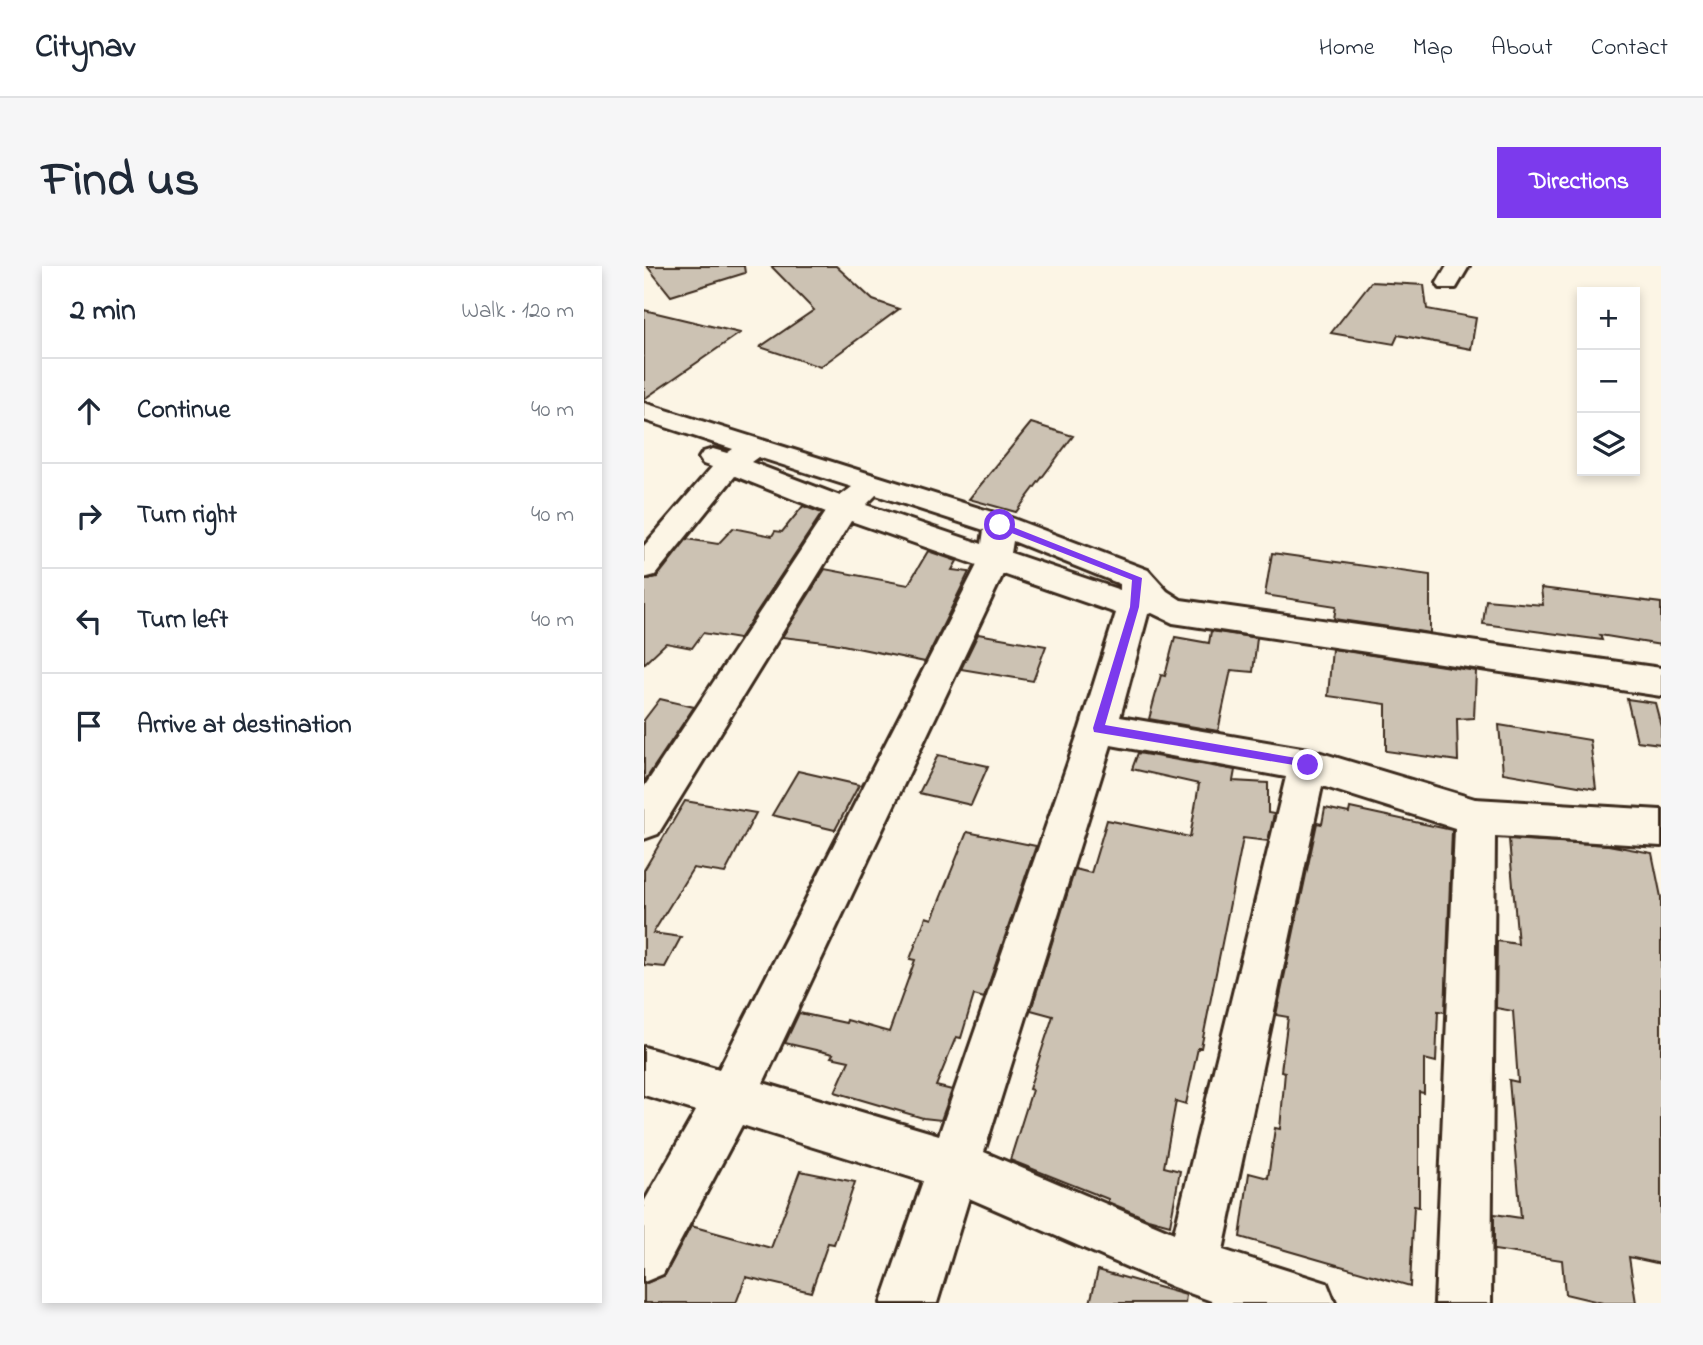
<!DOCTYPE html>
<meta charset="utf-8">
<style>
:root{--surface:#fff;--page:#f6f6f7;--text:#1f2937;--muted:#747a83;--line:#e0e1e3;--accent:#7c3aed}
body{margin:0;font-family:"Indie Flower",sans-serif;background:var(--page);color:var(--text)}
.controls{position:absolute;right:21px;top:21px;display:grid;overflow:hidden;border-radius:0px;box-shadow:0 4px 10px #0003}
.controls button{width:63px;height:63px;display:grid;place-items:center;padding:0;border:0;border-bottom:2px solid var(--line);background:var(--surface);color:var(--text);font:35px sans-serif}
.stop{position:absolute;width:21px;height:21px;margin:-16px;border:5px solid #7c3aed;border-radius:50%;background:#fff}
.stop.end{background:#7c3aed;border-color:#fff;box-shadow:0 2px 7px #0008}
.list{margin:0;padding:0;list-style:none}
h2{display:flex;justify-content:space-between;align-items:center;height:91px;margin:0;padding:0 28px;font-size:30px}
h2 small{font-size:23px;font-weight:400;color:var(--muted)}
.list li{display:grid;grid-template-columns:46px 1fr auto;gap:21px;align-items:center;box-sizing:border-box;height:105px;padding:0 28px;border-top:2px solid var(--line)}
.list b{display:block;font-size:26px;white-space:nowrap}
.list em{font-size:23px;font-style:normal;color:var(--muted)}
.icon{flex:none;width:38px;height:38px;fill:none;stroke:currentColor;stroke-width:2;stroke-linecap:round;stroke-linejoin:round}
.map{position:relative;flex:none;width:1017px;height:1037px;overflow:hidden;border-radius:0px}
header{display:flex;align-items:center;gap:42px;box-sizing:border-box;height:98px;padding:0 35px;background:var(--surface);border-bottom:2px solid var(--line)}
header strong{font-size:33px}
nav{display:flex;gap:38px;margin-inline-start:auto;font-size:24px}
.intro{display:flex;align-items:center;justify-content:space-between;box-sizing:border-box;height:168px;padding:0 42px}
h1{margin:0;font-size:49px}
.button{padding:18px 32px;border-radius:0px;background:var(--accent);color:#fff;font-size:24px;font-weight:700}
main{display:flex;gap:42px;padding:0 42px}
aside{flex:1;background:var(--surface);border-radius:0px;box-shadow:0 4px 10px #0003}
.map>svg:first-child{display:block}
.building{fill:#ccc2b3;stroke:#3b2a1e;stroke-width:2}
.lines{fill:none;stroke-linecap:round;stroke-linejoin:round}
.street-casing{stroke:#3b2a1e;stroke-width:6}
.street{fill:#fcf5e5;fill-rule:evenodd}
.route{fill:#7c3aed}
</style>
<header>
<strong>Citynav</strong>
<nav><a>Home</a><a>Map</a><a>About</a><a>Contact</a></nav>
</header>
<div class="intro"><h1>Find us</h1><a class="button">Directions</a></div>
<main>
<aside>
<h2>2 min<small>Walk · 120 m</small></h2>
<ul class="list">
<li><svg class="icon" aria-label="ahead" viewBox="0 0 24 24"><path d="M12 20V5M6 11l6-6 6 6"/></svg><div><b>Continue</b></div><em>40 m</em></li>
<li><svg class="icon" aria-label="right" viewBox="0 0 24 24"><path d="M7 20v-9h11M14 6l5 5-5 5"/></svg><div><b>Turn right</b></div><em>40 m</em></li>
<li><svg class="icon" aria-label="left" viewBox="0 0 24 24"><path d="M17 20v-9H6M10 6l-5 5 5 5"/></svg><div><b>Turn left</b></div><em>40 m</em></li>
<li><svg class="icon" aria-label="arrive" viewBox="0 0 24 24"><path d="M6 21V4h12l-3 4 3 4H6"/></svg><div><b>Arrive at destination</b></div></li>
</ul>
</aside>
<div class="map">
<svg width="1017" height="1037" viewBox="0 0 1017 1037">
<rect width="100%" height="100%" fill="#fcf5e5"/>
<filter id="ink" filterUnits="userSpaceOnUse"><feTurbulence type="fractalNoise" baseFrequency=".0143" numOctaves="2"/><feDisplacementMap in="SourceGraphic" scale="14" xChannelSelector="R" yChannelSelector="G"/><feConvolveMatrix kernelMatrix="1 2 1 2 8 2 1 2 1" color-interpolation-filters="sRGB"/></filter>
<g filter="url(#ink)">
<!-- building -->
<path class="building" d="M 3,0 L 100,0 L 101,7 L 27,30 Z
M 127,0 L 192,0 L 229,34 L 255,43 L 176,101 L 116,81 L 170,44 Z
M 727,16 L 780,19 L 783,43 L 832,52 L 827,83 L 754,69 L 750,78 L 687,67 Z
M 0,44 L 96,67 L 0,133 Z
M 387,157 L 429,170 L 372,246 L 325,233 Z
M 159,240 L 178,247 L 95,373 L 59,367 L 48,382 L 22,377 L 0,398 L 0,314 L 13,311 L 43,273 L 74,278 L 89,262 L 128,270 L 131,265 L 138,266 Z
M 284,285 L 313,295 L 308,304 L 325,306 L 281,396 L 189,377 L 138,371 L 181,303 L 264,319 Z
M 628,287 L 786,309 L 786,367 L 690,353 L 692,340 L 621,329 Z
M 897,322 L 1017,337 L 1017,379 L 956,369 L 958,374 L 839,358 L 842,334 L 899,339 Z
M 567,365 L 613,372 L 609,406 L 587,404 L 574,465 L 505,453 L 517,409 L 521,410 L 531,371 L 565,377 Z
M 334,368 L 402,380 L 389,415 L 317,403 Z
M 688,383 L 832,405 L 830,452 L 813,453 L 814,495 L 742,485 L 742,438 L 684,430 Z
M 16,433 L 50,441 L 0,516 L 0,454 Z
M 983,433 L 1011,437 L 1017,460 L 1017,478 L 993,475 Z
M 855,459 L 946,474 L 952,523 L 859,507 Z
M 494,487 L 591,504 L 589,515 L 624,517 L 624,547 L 630,548 L 624,575 L 599,572 L 557,782 L 554,782 L 542,838 L 532,835 L 520,901 L 536,905 L 526,959 L 504,953 L 464,936 L 464,933 L 366,894 L 388,824 L 385,823 L 409,750 L 387,744 L 431,603 L 447,607 L 463,554 L 546,571 L 555,518 L 488,503 Z
M 294,489 L 344,500 L 327,539 L 275,527 Z
M 154,505 L 215,519 L 191,564 L 128,549 Z
M 41,535 L 112,547 L 81,607 L 49,602 L 9,667 L 37,671 L 21,701 L 0,699 L 0,604 Z
M 681,542 L 705,547 L 706,542 L 808,564 L 801,746 L 794,745 L 792,796 L 780,793 L 780,827 L 775,826 L 775,941 L 770,940 L 766,1020 L 596,971 L 605,907 L 624,912 L 631,862 L 636,863 L 641,806 L 637,805 L 644,751 L 632,749 L 673,557 L 678,558 Z
M 323,566 L 392,580 L 340,732 L 330,729 L 317,772 L 312,771 L 292,820 L 308,824 L 297,854 L 279,852 L 191,826 L 205,795 L 187,791 L 189,788 L 141,777 L 155,747 L 202,757 L 203,754 L 245,766 L 271,694 L 266,693 L 282,651 L 288,653 Z
M 865,573 L 964,579 L 1008,587 L 1017,631 L 1017,998 L 985,991 L 992,1037 L 959,1037 L 921,1028 L 918,994 L 850,984 L 850,948 L 877,952 L 865,814 L 874,816 L 869,745 L 852,742 L 853,675 L 874,678 Z
M 156,905 L 211,916 L 190,978 L 184,977 L 167,1026 L 102,1011 L 92,1037 L 0,1037 L 0,1018 L 21,1009 L 47,960 L 127,982 Z
M 454,1004 L 542,1029 L 541,1037 L 446,1037 Z"/>
<g class="lines">
<defs>
<path id="street" d="M 803,0 L 825,0 L 812,22 L 796,22 L 793,17 Z
M 0,137 L 367,252 L 504,304 L 523,325 L 537,334 L 1017,402 L 1017,430 L 529,357 L 508,347 L 504,348 L 476,451 L 664,483 L 831,533 L 1017,544 L 1017,580 L 851,570 L 847,1037 L 791,1037 L 811,562 L 678,520 L 579,984 L 683,1017 L 691,1037 L 573,1037 L 529,1021 L 325,932 L 293,1037 L 237,1037 L 279,915 L 98,859 L 19,1008 L 0,1016 L 0,936 L 52,845 L 0,829 L 0,781 L 75,803 L 333,299 L 207,255 L 14,568 L 0,573 L 0,521 L 182,246 L 91,210 L 11,309 L 0,312 L 0,280 L 68,201 L 59,198 L 55,192 L 59,186 L 69,183 L 83,187 L 89,183 L 0,154 ZM 114,191 L 208,221 L 196,230 L 107,196 ZM 232,229 L 340,264 L 338,278 L 222,239 ZM 369,275 L 476,318 L 476,324 L 367,287 ZM 359,308 L 472,347 L 436,462 L 295,869 L 119,817 ZM 467,479 L 642,511 L 530,967 L 340,886 Z"/>
</defs>
<!-- street casing -->
<use href="#street" class="street-casing"/>
<!-- street -->
<use href="#street" class="street"/>
</g>
</g>
<!-- route -->
<path class="route" d="M 356,256 L 498,312 L 495,341 L 461,459 L 664,494 L 668,496 L 668,502 L 450,466 L 449,462 L 486,341 L 488,314 L 352,261 L 351,259 Z"/>
</svg>
<div class="controls">
<button>+</button>
<button>−</button>
<button><svg class="icon" aria-label="layers" viewBox="0 0 24 24"><path d="M12 4l9 5-9 5-9-5zM3 14l9 5 9-5"/></svg></button>
</div>
<div class="stop" style="left:356px;top:259px"></div>
<div class="stop end" style="left:664px;top:499px"></div>
</div>
</main>
